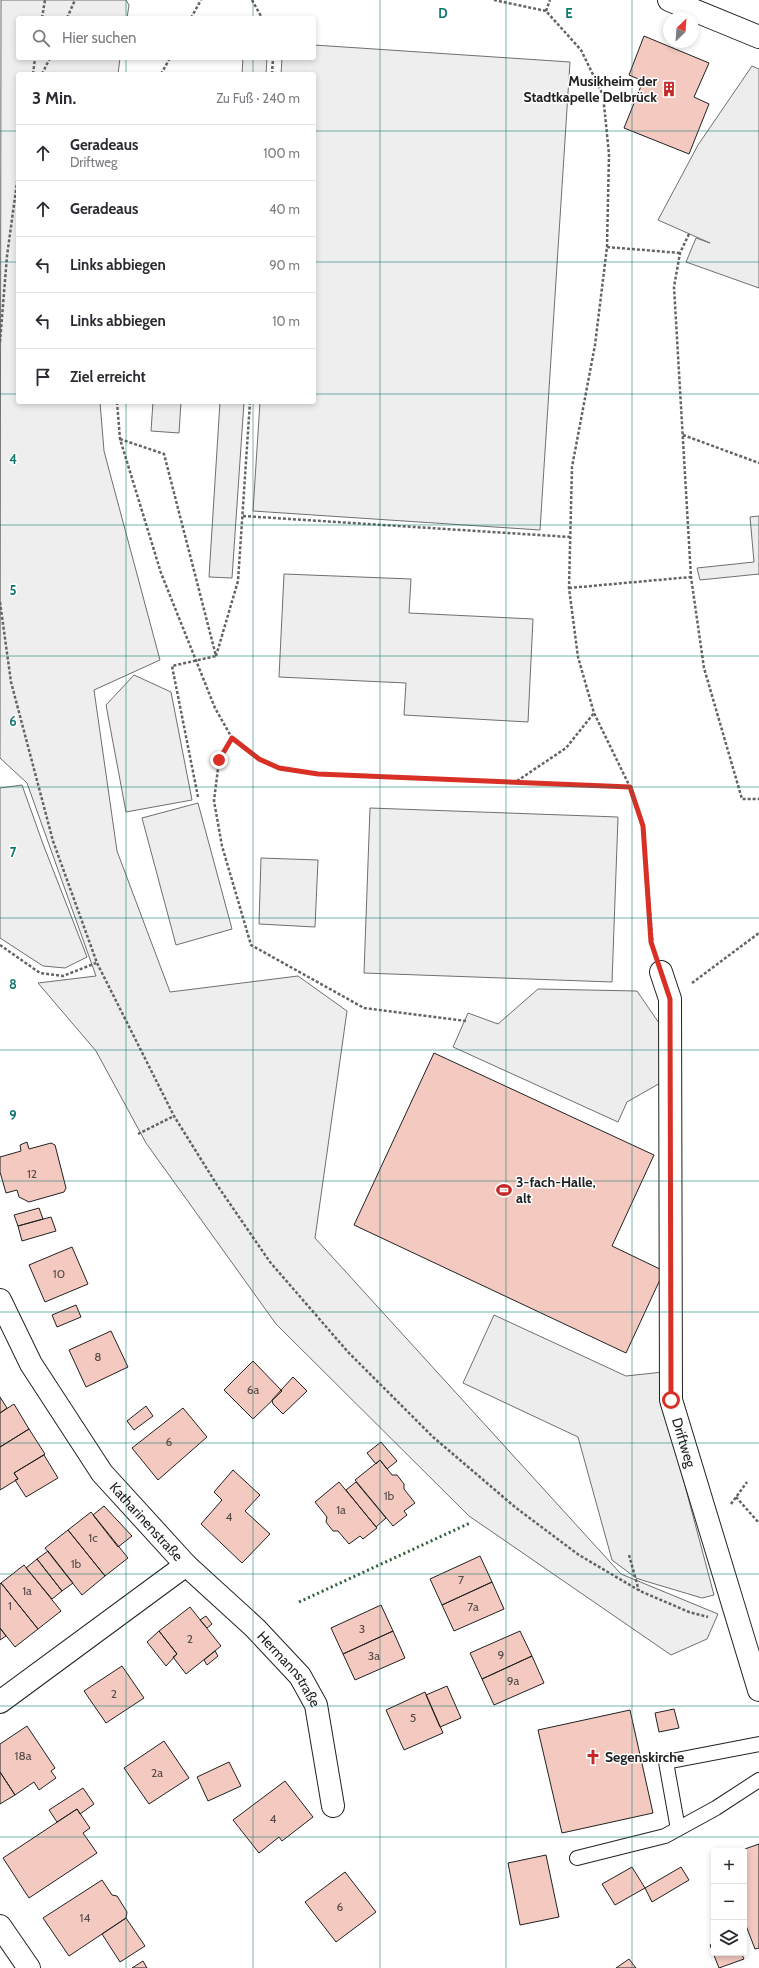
<!DOCTYPE html>
<html lang="de">
<meta charset="utf-8">
<style>
:root{--surface:#fff;--page:#f7f7f7;--text:#2b2b33;--muted:#7c7c81;--line:#e1e1e2}
body{margin:0;font-family:Cabin,sans-serif;background:var(--page);color:var(--text)}
.controls{position:absolute;right:12px;bottom:12px;display:grid;overflow:hidden;border-radius:4px;box-shadow:0 2px 6px #0003}
.controls button{width:36px;height:36px;display:grid;place-items:center;padding:0;border:0;border-bottom:1px solid var(--line);background:var(--surface);color:var(--text);font:20px sans-serif}
.compass{position:absolute;left:663px;top:12px;width:36px;height:36px;border-radius:50%;background:var(--surface);box-shadow:0 2px 6px #0003;rotate:25deg}
.stop{position:absolute;width:12px;height:12px;margin:-9px;border:3px solid #d93025;border-radius:50%;background:#fff}
.stop.end{background:#d93025;border-color:#fff;box-shadow:0 1px 4px #0008}
.list{margin:0;padding:0;list-style:none}
h2{display:flex;justify-content:space-between;align-items:center;height:52px;margin:0;padding:0 16px;font-size:17px}
h2 small{font-size:13px;font-weight:400;color:var(--muted)}
.list li{display:grid;grid-template-columns:26px 1fr auto;gap:12px;align-items:center;box-sizing:border-box;height:56px;padding:0 16px;border-top:1px solid var(--line)}
.list b{display:block;font-size:15px;white-space:nowrap}
.list p{margin:0;font-size:13px;white-space:nowrap;color:var(--muted)}
.list em{font-size:13px;font-style:normal;color:var(--muted)}
.icon{flex:none;width:22px;height:22px;fill:none;stroke:currentColor;stroke-width:2;stroke-linecap:round;stroke-linejoin:round}
.map{position:relative;flex:none;width:759px;height:1968px;overflow:hidden}
.search{position:absolute;background:var(--surface);box-shadow:0 2px 6px #0003;left:16px;top:16px;width:300px;height:44px;display:flex;align-items:center;gap:10px;box-sizing:border-box;padding:0 14px;border-radius:4px;color:var(--muted);font-size:15px}
.panel{position:absolute;background:var(--surface);box-shadow:0 2px 6px #0003;left:16px;top:72px;width:300px;height:332px;border-radius:4px}
.map>svg:first-child{display:block}
.green{fill:#eee;stroke:#6f6f6f}
.parking{fill:#ededed;stroke:#6f6f6f}
.building{fill:#f3c9c0;stroke:#222}
.lines{fill:none;stroke-linecap:round;stroke-linejoin:round}
.service-casing{stroke:#222;stroke-width:16}
.minor-casing{stroke:#222;stroke-width:24}
.path{stroke:#646464;stroke-width:2.5;stroke-dasharray:3 2;stroke-linecap:butt}
.service{stroke:#fff;stroke-width:14}
.minor{stroke:#fff;stroke-width:22}
.hedge{stroke:#2f5e38;stroke-width:3;stroke-dasharray:2 3;stroke-linecap:butt}
.route{stroke:#d93025;stroke-width:5}
.grid{fill:none;stroke:#0f766e;stroke-width:1;stroke-opacity:0.55}
.labels{text-anchor:middle;stroke-width:3;stroke-linejoin:round;paint-order:stroke}
.number-label{font-size:12px;fill:#564c4a}
.poi-label{font-size:14px;font-weight:bold;fill:#222;stroke:#fff;text-anchor:start}
.street-label{font-size:14px;fill:#222;stroke:#fff}
.grid-label{font-size:13px;text-anchor:middle;font-weight:bold;fill:#0f766e;stroke:#fff;stroke-width:3;stroke-linejoin:round;paint-order:stroke}
</style>
<div class="map">
<svg width="759" height="1968" viewBox="0 0 759 1968">
<rect width="100%" height="100%" fill="#fff"/>
<!-- green -->
<path class="green" d="M 1,0 L 126,0 L 129,5 L 127,18 L 18,18 L 18,58 L 120,58 L 118,74 L 18,74 L 18,402 L 100,402 L 104,451 L 160,660 L 94,690 L 117,851 L 170,992 L 298,976 L 347,1011 L 315,1238 L 621,1574 L 718,1614 L 707,1639 L 671,1655 L 469,1516 L 276,1324 L 146,1143 L 96,1051 L 38,983 L 96,976 L 27,783 L 0,758 Z
M 314,45 L 570,62 L 540,530 L 253,511 L 260,402 L 314,402 L 314,74 L 281,74 L 282,58 L 314,58 Z
M 243,58 L 267,58 L 266,74 L 242,74 Z
M 153,402 L 181,402 L 179,433 L 151,431 Z
M 220,402 L 244,402 L 232,578 L 209,577 Z
M 284,574 L 411,579 L 409,613 L 533,619 L 528,722 L 404,715 L 406,683 L 279,677 Z
M 134,675 L 171,692 L 192,800 L 126,812 L 106,705 Z
M 22,785 L 43,844 L 87,957 L 65,968 L 43,966 L 0,938 L 0,788 Z
M 198,803 L 232,929 L 176,945 L 142,818 Z
M 370,808 L 618,817 L 612,982 L 364,973 Z
M 261,858 L 318,860 L 315,927 L 259,924 Z"/>
<!-- parking -->
<path class="parking" d="M 752,66 L 759,69 L 759,288 L 686,262 L 696,238 L 710,243 L 658,220 L 698,145 Z
M 759,516 L 759,574 L 700,580 L 697,568 L 754,562 L 750,517 Z
M 538,989 L 637,991 L 661,1026 L 662,1082 L 627,1102 L 618,1122 L 453,1047 L 468,1013 L 498,1024 Z
M 494,1315 L 626,1376 L 663,1372 L 666,1414 L 714,1595 L 702,1598 L 645,1581 L 636,1578 L 612,1560 L 578,1437 L 463,1383 Z"/>
<!-- building -->
<path class="building" d="M 644,36 L 709,63 L 694,97 L 709,104 L 689,154 L 624,128 L 643,81 L 629,75 Z
M 434,1053 L 654,1155 L 612,1246 L 664,1271 L 626,1353 L 354,1225 Z
M 27,1142 L 29,1149 L 51,1143 L 55,1145 L 66,1188 L 64,1192 L 29,1202 L 19,1197 L 17,1190 L 6,1193 L 0,1172 L 0,1157 L 21,1151 L 20,1145 Z
M 39,1208 L 43,1219 L 18,1226 L 14,1215 Z
M 51,1217 L 56,1231 L 22,1241 L 18,1226 Z
M 72,1247 L 88,1284 L 45,1302 L 29,1265 Z
M 76,1305 L 81,1317 L 57,1327 L 52,1315 Z
M 111,1331 L 128,1367 L 86,1387 L 69,1350 Z
M 253,1361 L 282,1391 L 253,1419 L 224,1390 Z
M 293,1377 L 307,1391 L 283,1414 L 273,1404 L 272,1400 Z
M 0,1397 L 7,1408 L 0,1413 Z
M 14,1404 L 29,1429 L 0,1447 L 0,1413 Z
M 146,1406 L 153,1416 L 134,1430 L 127,1421 Z
M 183,1408 L 207,1437 L 158,1480 L 132,1448 Z
M 29,1429 L 45,1454 L 14,1473 L 18,1479 L 0,1490 L 0,1447 Z
M 381,1442 L 397,1461 L 387,1469 L 380,1460 L 376,1464 L 367,1453 Z
M 44,1455 L 58,1478 L 26,1497 L 15,1480 L 18,1479 L 14,1473 Z
M 380,1460 L 392,1475 L 397,1475 L 404,1484 L 404,1489 L 415,1503 L 404,1511 L 407,1515 L 393,1526 L 355,1480 Z
M 233,1470 L 260,1495 L 245,1511 L 270,1534 L 242,1563 L 201,1524 L 222,1500 L 214,1492 Z
M 339,1482 L 377,1528 L 363,1539 L 360,1536 L 349,1544 L 338,1531 L 333,1531 L 326,1522 L 327,1517 L 315,1502 Z
M 356,1482 L 386,1518 L 376,1527 L 346,1490 Z
M 104,1506 L 132,1536 L 118,1547 L 93,1515 Z
M 91,1512 L 128,1558 L 105,1576 L 68,1530 Z
M 68,1530 L 105,1576 L 82,1595 L 45,1548 Z
M 48,1551 L 73,1583 L 62,1591 L 37,1559 Z
M 480,1556 L 492,1582 L 442,1605 L 430,1579 Z
M 37,1559 L 62,1591 L 52,1599 L 26,1568 Z
M 24,1565 L 61,1611 L 38,1629 L 1,1583 Z
M 492,1582 L 504,1609 L 454,1631 L 442,1605 Z
M 1,1583 L 38,1629 L 15,1647 L 0,1628 L 0,1584 Z
M 381,1605 L 393,1631 L 343,1654 L 331,1628 Z
M 190,1607 L 221,1646 L 186,1674 L 173,1657 L 177,1654 L 159,1631 Z
M 206,1616 L 212,1624 L 207,1628 L 200,1620 Z
M 0,1628 L 6,1636 L 0,1640 Z
M 159,1631 L 177,1654 L 166,1666 L 147,1642 Z
M 393,1631 L 405,1658 L 355,1680 L 343,1654 Z
M 520,1631 L 532,1656 L 482,1679 L 470,1653 Z
M 215,1651 L 218,1656 L 207,1665 L 204,1660 Z
M 532,1656 L 544,1683 L 494,1705 L 482,1679 Z
M 122,1666 L 144,1698 L 106,1723 L 84,1691 Z
M 447,1686 L 461,1718 L 440,1727 L 426,1695 Z
M 425,1692 L 443,1733 L 404,1750 L 386,1710 Z
M 674,1709 L 679,1728 L 659,1732 L 655,1713 Z
M 630,1710 L 653,1813 L 562,1833 L 538,1730 Z
M 27,1726 L 55,1768 L 51,1771 L 56,1778 L 39,1790 L 34,1782 L 15,1795 L 0,1772 L 0,1744 Z
M 164,1741 L 189,1778 L 149,1804 L 124,1768 Z
M 229,1762 L 241,1786 L 208,1801 L 197,1777 Z
M 0,1772 L 15,1795 L 0,1804 Z
M 285,1781 L 313,1817 L 282,1841 L 279,1837 L 259,1853 L 233,1820 Z
M 83,1788 L 94,1804 L 80,1814 L 77,1809 L 57,1822 L 49,1810 Z
M 77,1809 L 90,1828 L 83,1833 L 97,1853 L 29,1898 L 3,1858 Z
M 759,1844 L 759,1948 L 755,1949 L 745,1923 L 744,1924 L 744,1851 L 739,1851 Z
M 546,1855 L 559,1917 L 520,1925 L 508,1863 Z
M 632,1867 L 645,1888 L 615,1905 L 602,1884 Z
M 681,1867 L 689,1880 L 652,1902 L 645,1888 Z
M 345,1872 L 376,1912 L 336,1942 L 305,1902 Z
M 102,1880 L 112,1895 L 117,1896 L 127,1912 L 126,1918 L 69,1956 L 43,1918 Z
M 126,1918 L 145,1946 L 120,1962 L 102,1934 Z
M 714,1943 L 714,1953 L 741,1953 L 744,1959 L 719,1968 L 710,1945 Z
M 629,1959 L 636,1968 L 616,1968 Z
M 143,1961 L 147,1968 L 132,1968 Z"/>
<g class="lines">
<defs>
<path id="service" d="M 678,1829 L 666,1762 L 759,1744
M 577,1858 L 665,1836 L 716,1808 L 759,1780"/>
<g id="minor">
<path d="M 669,0 L 759,37"/>
<path id="s1" d="M 661,972 L 670,999 L 671,1400 L 759,1690"/>
<path id="s2" d="M 0,1300 L 31,1364 L 102,1473 L 186,1565 L 0,1702"/>
<path id="s3" d="M 186,1565 L 255,1628 L 300,1676 L 316,1705 L 333,1806"/>
<path d="M 0,1926 L 29,1968"/>
</g>
</defs>
<!-- service casing -->
<use href="#service" class="service-casing"/>
<!-- minor casing -->
<use href="#minor" class="minor-casing"/>
<!-- path -->
<path class="path" d="M 252,0 L 262,18
M 494,0 L 546,11 L 581,50 L 603,95 L 609,154 L 607,247 L 595,345 L 572,467 L 569,588 L 578,657 L 594,713 L 630,787 L 643,826 L 653,947
M 546,11 L 550,0
M 42,18 L 45,0
M 67,18 L 75,0
M 191,18 L 201,0
M 33,74 L 35,58
M 42,74 L 50,58
M 161,74 L 170,58
M 272,74 L 273,58
M 689,234 L 680,253 L 674,287 L 691,577 L 704,668 L 742,799 L 759,799
M 607,247 L 680,253
M 0,342 L 7,256 L 18,175
M 117,402 L 120,439 L 161,573 L 215,708 L 232,738 L 259,759 L 279,768 L 318,774 L 630,787
M 683,435 L 759,463
M 120,439 L 164,454 L 216,656
M 243,516 L 570,537
M 569,588 L 691,577
M 0,602 L 11,682 L 53,841 L 97,963 L 174,1116 L 217,1185 L 270,1262 L 348,1352 L 433,1437 L 515,1507 L 579,1555 L 640,1591 L 689,1612 L 708,1617
M 216,656 L 238,581 L 250,402
M 232,738 L 219,760 L 214,801 L 222,846 L 251,945 L 364,1008 L 466,1021
M 517,781 L 566,748 L 594,713
M 198,797 L 172,666 L 216,656
M 0,945 L 40,973 L 63,976 L 96,963
M 692,983 L 759,933
M 138,1134 L 174,1116
M 736,1497 L 759,1523
M 731,1504 L 747,1482
M 629,1555 L 639,1591"/>
<!-- service -->
<use href="#service" class="service"/>
<!-- minor -->
<use href="#minor" class="minor"/>
<!-- hedge -->
<path class="hedge" d="M 299,1602 L 470,1523"/>
</g>
<g class="lines">
<!-- route -->
<path class="route" d="M 219,760 L 232,738 L 259,759 L 279,768 L 318,774 L 630,787 L 643,826 L 651,942 L 670,999 L 671,1400"/>
</g>
<!-- grid -->
<path class="grid" d="M 126,0 L 126,18M 253,0 L 253,18M 380,0 L 380,1968M 506,0 L 506,1968M 632,0 L 632,1968M 126,58 L 126,74M 253,58 L 253,74M 0,131 L 18,131M 314,131 L 759,131M 0,262 L 18,262M 314,262 L 759,262M 0,394 L 18,394M 314,394 L 759,394M 126,402 L 126,1968M 253,402 L 253,1968M 0,525 L 759,525M 0,656 L 759,656M 0,787 L 759,787M 0,918 L 759,918M 0,1050 L 759,1050M 0,1181 L 759,1181M 0,1312 L 759,1312M 0,1443 L 759,1443M 0,1574 L 759,1574M 0,1706 L 759,1706M 0,1837 L 759,1837"/>
<!-- icons -->
<defs>
<symbol id="building-bare" viewBox="-9 -9 18 18"><path d="M-4-6H4V6H1V3H-1V6H-4ZM-2.5-4.3h1.7v1.8h-1.7ZM.8-4.3h1.7v1.8H.8ZM-2.5-1h1.7V.8h-1.7ZM.8-1h1.7V.8H.8Z" fill="#c62828" stroke="#fff" stroke-width="2.5" paint-order="stroke"/></symbol>
<symbol id="stadium-bare" viewBox="-9 -9 18 18"><path d="M0-5a6.5 5 0 1 0 0 10a6.5 5 0 1 0 0-10ZM-3.5-1.8h7v3.6h-7Z" fill="#c62828" stroke="#fff" stroke-width="2.5" paint-order="stroke"/></symbol>
<symbol id="church-bare" viewBox="-9 -9 18 18"><path d="M-1.2-6h2.4v3.5h3.3v2.4h-3.3V6h-2.4V-.1h-3.3v-2.4h3.3Z" fill="#c62828" stroke="#fff" stroke-width="2.5" paint-order="stroke"/></symbol>
</defs>
<g fill-rule="evenodd">
<use href="#building-bare" x="658" y="78" width="22" height="22"/>
<use href="#stadium-bare" x="493" y="1179" width="22" height="22"/>
<use href="#church-bare" x="582" y="1746" width="22" height="22"/>
</g>
<g class="labels">
<!-- number labels -->
<g class="number-label">
<text x="32" y="1178">12</text>
<text x="59" y="1278">10</text>
<text x="98" y="1361">8</text>
<text x="253" y="1394">6a</text>
<text x="169" y="1446">6</text>
<text x="389" y="1500">1b</text>
<text x="341" y="1514">1a</text>
<text x="229" y="1521">4</text>
<text x="93" y="1542">1c</text>
<text x="76" y="1568">1b</text>
<text x="461" y="1584">7</text>
<text x="27" y="1595">1a</text>
<text x="10" y="1610">1</text>
<text x="473" y="1611">7a</text>
<text x="362" y="1633">3</text>
<text x="190" y="1643">2</text>
<text x="501" y="1659">9</text>
<text x="374" y="1660">3a</text>
<text x="513" y="1685">9a</text>
<text x="114" y="1698">2</text>
<text x="413" y="1722">5</text>
<text x="23" y="1760">18a</text>
<text x="157" y="1777">2a</text>
<text x="273" y="1823">4</text>
<text x="340" y="1911">6</text>
<text x="85" y="1922">14</text>
</g>
<!-- poi labels -->
<g class="poi-label">
<text x="657" y="86" text-anchor="end">Musikheim der<tspan x="657" dy="16">Stadtkapelle Delbrück</tspan></text>
<text x="516" y="1187">3-fach-Halle,<tspan x="516" dy="16">alt</tspan></text>
<text x="605" y="1762">Segenskirche</text>
</g>
<!-- street labels -->
<g class="street-label">
<text dy="5" stroke="none"><textPath href="#s1" startOffset="474">Driftweg</textPath></text>
<text dy="5" stroke="none"><textPath href="#s2" startOffset="267">Katharinenstraße</textPath></text>
<text dy="5" stroke="none"><textPath href="#s3" startOffset="147">Hermannstraße</textPath></text>
</g>
</g>
<g class="grid-label">
<text x="443" y="18">D</text>
<text x="569" y="18">E</text>
<text x="13" y="464">4</text>
<text x="13" y="595">5</text>
<text x="13" y="726">6</text>
<text x="13" y="857">7</text>
<text x="13" y="989">8</text>
<text x="13" y="1120">9</text>
</g>
</svg>
<div class="controls">
<button>+</button>
<button>−</button>
<button><svg class="icon" aria-label="layers" viewBox="0 0 24 24"><path d="M12 4l9 5-9 5-9-5zM3 14l9 5 9-5"/></svg></button>
</div>
<svg class="compass" viewBox="-18 -18 36 36"><path d="M0-13l5 13h-10z" fill="#e53935"/><path d="M0 13l5-13h-10z" fill="#7c7c81"/></svg>
<div class="stop" style="left:671px;top:1400px"></div>
<div class="stop end" style="left:219px;top:760px"></div>
<div class="search"><svg class="icon" aria-label="search" viewBox="0 0 24 24"><circle cx="10" cy="10" r="6"/><path d="M15 15l6 6"/></svg>Hier suchen</div>
<section class="panel">
<h2>3 Min.<small>Zu Fuß · 240 m</small></h2>
<ul class="list">
<li><svg class="icon" aria-label="ahead" viewBox="0 0 24 24"><path d="M12 20V5M6 11l6-6 6 6"/></svg><div><b>Geradeaus</b><p>Driftweg</p></div><em>100 m</em></li>
<li><svg class="icon" aria-label="ahead" viewBox="0 0 24 24"><path d="M12 20V5M6 11l6-6 6 6"/></svg><div><b>Geradeaus</b></div><em>40 m</em></li>
<li><svg class="icon" aria-label="left" viewBox="0 0 24 24"><path d="M17 20v-9H6M10 6l-5 5 5 5"/></svg><div><b>Links abbiegen</b></div><em>90 m</em></li>
<li><svg class="icon" aria-label="left" viewBox="0 0 24 24"><path d="M17 20v-9H6M10 6l-5 5 5 5"/></svg><div><b>Links abbiegen</b></div><em>10 m</em></li>
<li><svg class="icon" aria-label="arrive" viewBox="0 0 24 24"><path d="M6 21V4h12l-3 4 3 4H6"/></svg><div><b>Ziel erreicht</b></div></li>
</ul>
</section>
</div>
